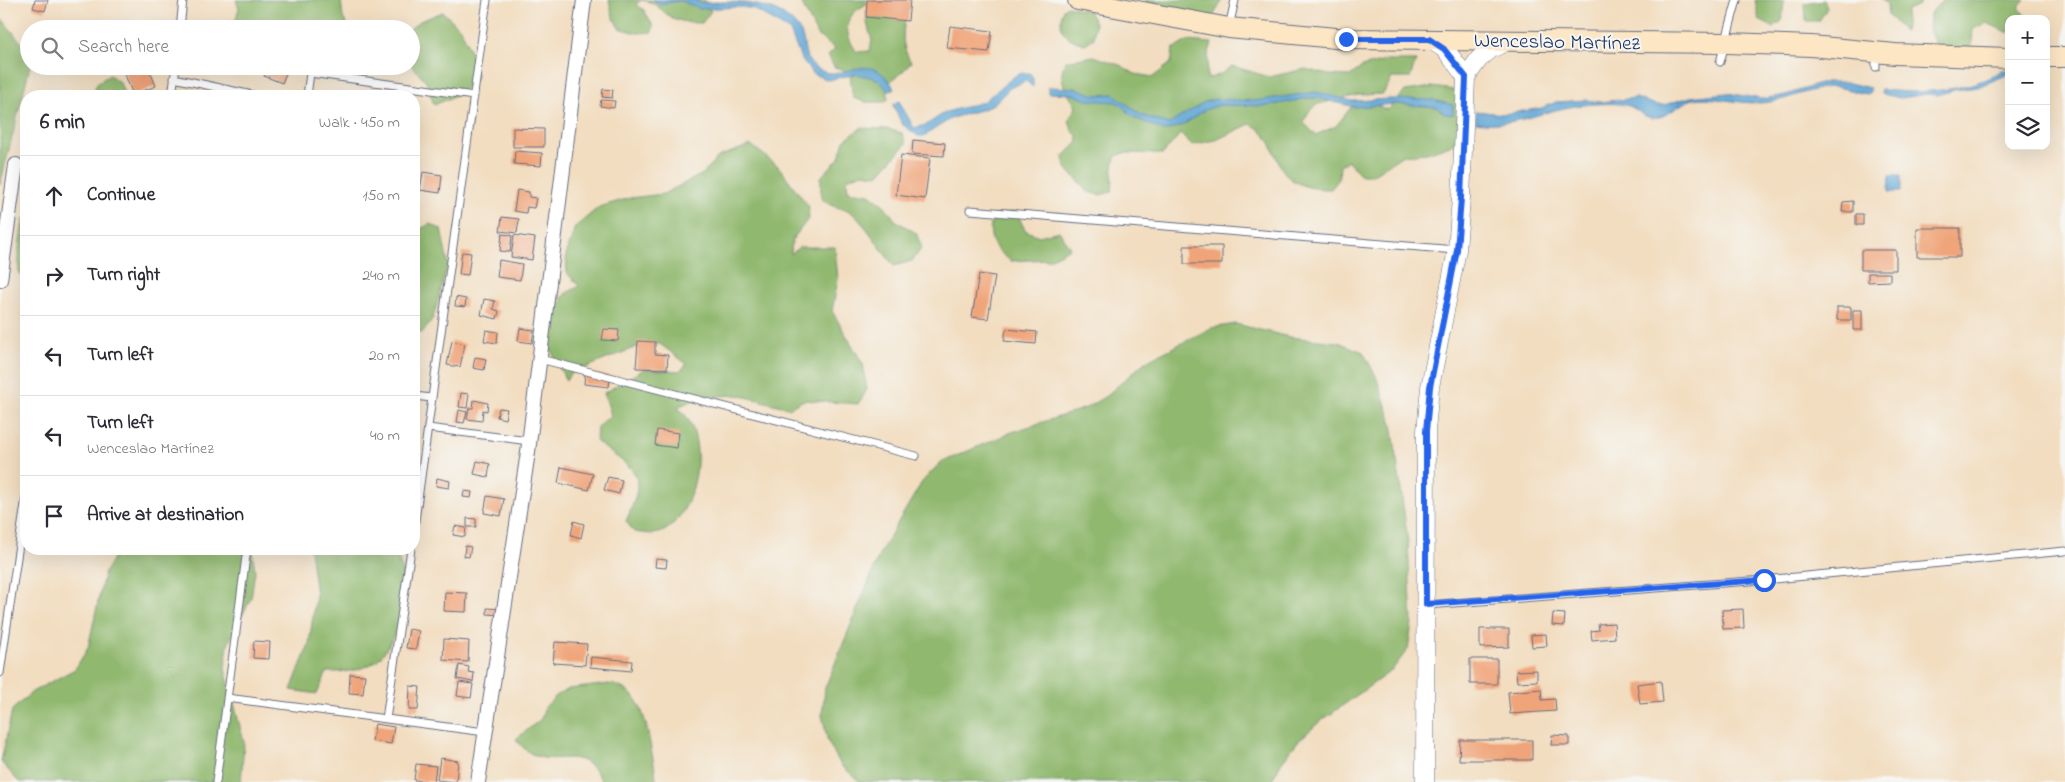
<!DOCTYPE html>
<meta charset="utf-8">
<style>
:root{--surface:#fff;--page:#f2f2f3;--text:#2b2b33;--muted:#7c7c81;--line:#e1e1e2}
body{margin:0;font-family:"Indie Flower",sans-serif;background:var(--page);color:var(--text)}
.controls{position:absolute;right:15px;top:15px;display:grid;overflow:hidden;border-radius:10px;box-shadow:0 5px 20px #0002}
.controls button{width:45px;height:45px;display:grid;place-items:center;padding:0;border:0;border-bottom:1px solid var(--line);background:var(--surface);color:var(--text);font:25px sans-serif}
.stop{position:absolute;width:15px;height:15px;margin:-11px;border:4px solid #2563eb;border-radius:50%;background:#fff}
.stop.end{background:#2563eb;border-color:#fff;box-shadow:0 1px 5px #0008}
.list{margin:0;padding:0;list-style:none}
h2{display:flex;justify-content:space-between;align-items:center;height:65px;margin:0;padding:0 20px;font-size:21px}
h2 small{font-size:16px;font-weight:400;color:var(--muted)}
.list li{display:grid;grid-template-columns:32px 1fr auto;gap:15px;align-items:center;box-sizing:border-box;height:80px;padding:0 20px;border-top:1px solid var(--line)}
.list b{display:block;font-size:19px;white-space:nowrap}
.list p{margin:0;font-size:16px;white-space:nowrap;color:var(--muted)}
.list em{font-size:16px;font-style:normal;color:var(--muted)}
.icon{flex:none;width:28px;height:28px;fill:none;stroke:currentColor;stroke-width:2;stroke-linecap:round;stroke-linejoin:round}
.map{position:relative;flex:none;width:2065px;height:782px;overflow:hidden}
.search{position:absolute;background:var(--surface);box-shadow:0 5px 20px #0002;left:20px;top:20px;width:400px;height:55px;display:flex;align-items:center;gap:12px;box-sizing:border-box;padding:0 18px;border-radius:28px;color:var(--muted);font-size:19px}
.panel{position:absolute;background:var(--surface);box-shadow:0 5px 20px #0002;left:20px;top:90px;width:400px;height:465px;border-radius:20px}
.map>svg:first-child{display:block}
.forest{fill:#90b86e;stroke:#567466}
.water{fill:#5da4d3;stroke:#3c6a98}
.building{fill:#f0a479}
.lines{fill:none;stroke-linecap:round;stroke-linejoin:round}
.service-casing{stroke:#666c80;stroke-width:9}
.minor-casing{stroke:#666c80;stroke-width:16}
.tertiary-casing{stroke:#666c80;stroke-width:19}
.secondary-casing{stroke:#666c80;stroke-width:22}
.service{stroke:#fff;stroke-width:7}
.minor{stroke:#fff;stroke-width:14}
.tertiary{stroke:#fff;stroke-width:18}
.secondary{stroke:#fce6c4;stroke-width:20}
.route{stroke:#2563eb;stroke-width:6}
.labels{text-anchor:middle;stroke-width:4;stroke-linejoin:round;paint-order:stroke}
.street-label{font-size:21px;fill:#1b2f5e;stroke:#f6f6f2}
</style>
<div class="map">
<svg width="2065" height="782" viewBox="0 0 2065 782">
<rect width="100%" height="100%" fill="#f6f6f2"/>
<filter id="ink" filterUnits="userSpaceOnUse"><feTurbulence type="fractalNoise" baseFrequency=".02" numOctaves="2"/><feDisplacementMap in="SourceGraphic" scale="10" xChannelSelector="R" yChannelSelector="G"/><feConvolveMatrix kernelMatrix="1 2 1 2 8 2 1 2 1" color-interpolation-filters="sRGB"/></filter>
<filter id="wash" filterUnits="userSpaceOnUse"><feTurbulence type="fractalNoise" baseFrequency=".0096" numOctaves="4" result="noise"/><feDisplacementMap in="SourceGraphic" scale="20" xChannelSelector="R" yChannelSelector="G"/><feGaussianBlur stdDeviation="1.12" result="paint"/><feColorMatrix in="noise" values="0 0 0 0 0 0 0 0 0 0 0 0 0 0 0 0 0 1.4 0 .05"/><feComposite in="paint" operator="in"/></filter>
<g filter="url(#wash)">
<rect width="100%" height="100%" fill="#f2ddc0"/>
<!-- forest -->
<path class="forest" d="M 236,0 L 341,0 L 343,18 L 350,29 L 243,29 L 235,22 L 239,8 Z
M 609,0 L 704,0 L 711,11 L 702,23 C 692,23 680,22 671,17 C 660,10 655,1 641,0 L 636,5 L 644,10 L 653,26 L 652,32 L 637,33 L 619,28 L 613,17 Z
M 800,0 L 870,0 C 867,5 862,6 857,10 C 842,22 847,39 857,52 L 869,51 L 872,41 L 866,19 L 875,9 L 905,20 C 902,36 902,48 911,62 C 903,74 895,75 887,86 L 888,99 L 886,102 L 865,102 L 853,98 L 850,75 L 843,69 L 834,67 L 828,56 L 835,49 L 817,35 Z
M 1145,0 L 1220,0 L 1221,3 L 1210,21 L 1158,15 Z
M 1755,0 L 1784,0 L 1782,21 L 1773,27 L 1759,20 Z
M 1824,0 L 1827,8 L 1819,21 L 1806,21 L 1805,3 Z
M 1882,0 L 1920,0 L 1919,5 L 1907,10 L 1904,32 L 1895,21 L 1888,16 L 1887,4 Z
M 1943,0 L 2025,0 L 2019,7 L 2027,19 L 2009,19 L 2009,33 L 1987,23 L 1973,29 L 1971,52 L 1938,49 L 1929,31 L 1930,13 Z
M 1067,6 L 1089,11 L 1095,23 L 1094,38 L 1085,44 C 1064,39 1057,30 1063,9 Z
M 443,12 L 461,29 L 471,53 L 477,77 L 458,95 L 434,105 L 426,81 L 411,65 L 410,29 L 420,21 Z
M 2,19 L 29,52 L 30,66 L 0,185 L 0,20 Z
M 1187,41 L 1212,43 L 1208,56 L 1207,79 L 1221,74 L 1232,66 L 1269,77 L 1305,69 L 1329,75 L 1350,76 L 1362,67 L 1385,61 L 1416,61 L 1410,78 L 1392,78 L 1383,94 L 1359,95 L 1318,104 L 1310,110 L 1303,122 L 1316,135 L 1336,126 L 1352,106 L 1370,103 L 1388,110 L 1405,91 L 1432,87 L 1461,91 L 1470,134 L 1453,144 L 1427,153 L 1403,155 L 1372,175 L 1361,175 L 1348,161 L 1340,165 L 1339,179 L 1331,189 C 1262,190 1288,140 1250,124 L 1216,140 L 1191,145 L 1180,134 L 1163,154 L 1125,153 L 1116,156 C 1110,172 1114,177 1112,192 L 1099,195 L 1086,191 C 1078,176 1065,175 1063,157 L 1078,142 L 1077,135 L 1072,131 L 1069,119 L 1076,107 C 1066,89 1057,82 1065,61 L 1094,56 L 1122,66 L 1135,74 L 1153,77 L 1171,63 L 1173,49 Z
M 298,66 L 339,66 L 325,76 Z
M 110,75 L 120,83 L 125,96 L 91,96 L 98,82 Z
M 861,128 L 888,129 L 902,133 L 906,144 L 878,175 L 862,173 L 847,179 L 848,191 L 869,194 L 884,205 L 895,220 L 916,233 L 922,248 L 912,261 L 894,266 C 880,249 869,228 852,213 C 842,205 834,211 821,198 L 821,177 L 839,158 L 844,140 Z
M 751,145 L 778,166 L 809,207 L 808,219 L 792,240 L 791,254 L 799,247 L 835,247 L 838,280 L 832,311 L 863,364 L 867,390 L 858,404 L 804,400 L 789,408 L 738,395 L 702,397 L 677,407 C 711,432 699,510 664,531 C 656,536 643,533 634,532 L 626,521 C 650,468 633,472 596,441 L 597,427 L 611,415 L 604,393 L 644,369 L 680,371 L 687,364 L 660,344 L 646,343 L 570,374 L 566,381 L 549,346 L 548,330 L 552,316 L 565,294 L 579,286 L 567,273 L 566,255 L 575,227 L 599,207 L 630,198 L 663,194 L 703,174 L 718,157 Z
M 1016,211 L 1025,230 L 1039,236 L 1059,231 L 1070,248 L 1050,259 L 1011,261 C 992,247 988,240 992,216 Z
M 26,217 L 26,276 L 19,274 L 19,248 L 23,220 Z
M 430,224 L 441,229 L 448,264 L 433,318 L 422,333 L 415,333 L 414,232 Z
M 1236,324 L 1289,337 L 1338,342 L 1363,352 L 1376,376 L 1392,423 L 1408,542 L 1412,623 L 1408,649 L 1392,670 L 1317,724 L 1298,741 L 1281,763 L 1271,782 L 860,782 L 841,765 L 828,742 L 822,715 L 825,688 L 881,551 L 922,482 L 940,463 L 1012,432 L 1086,408 L 1106,396 L 1145,362 L 1211,328 Z
M 118,549 L 252,549 L 255,571 L 251,598 L 228,644 L 225,669 L 244,742 L 241,782 L 19,782 L 1,762 L 12,710 L 32,692 L 75,669 L 88,648 L 104,574 Z
M 310,549 L 396,549 C 399,562 405,577 406,591 C 407,608 390,651 376,661 C 361,672 344,672 327,672 L 317,694 L 291,690 L 309,644 L 316,595 Z
M 609,684 C 641,689 644,716 650,743 C 652,756 656,769 656,782 L 602,782 C 578,733 547,782 516,739 L 541,719 L 545,707 L 556,696 L 569,689 Z"/>
<!-- water -->
<path class="water" d="M 653,0 L 694,0 L 701,3 C 735,1 782,0 801,33 C 807,47 801,62 822,71 C 847,81 870,48 894,88 L 889,92 L 879,80 L 874,78 L 856,74 L 828,80 L 813,74 L 801,59 L 790,31 L 754,9 L 742,7 L 700,9 L 681,1 L 660,4 Z
M 2002,70 L 2009,70 L 2009,74 L 1978,87 L 1954,90 L 1938,95 L 1928,94 L 1901,98 L 1881,94 L 1881,89 C 1912,96 1977,90 2002,70 Z
M 1023,73 L 1030,73 L 1033,78 L 1033,87 L 1026,81 L 1010,88 L 995,103 L 984,109 L 952,118 L 924,136 L 918,136 L 902,124 L 893,105 L 899,101 L 914,128 L 926,125 L 946,112 L 983,102 L 1016,75 Z
M 1826,82 L 1845,82 L 1870,88 L 1870,94 C 1856,94 1844,86 1829,87 C 1804,90 1780,104 1755,103 C 1737,103 1711,96 1694,99 C 1679,102 1669,118 1653,118 C 1642,117 1638,109 1629,106 C 1617,102 1597,104 1584,105 C 1547,108 1513,129 1476,122 L 1476,111 L 1504,114 L 1542,108 L 1556,102 L 1587,100 L 1599,102 L 1636,98 L 1656,105 L 1664,105 L 1690,97 L 1727,93 L 1762,99 L 1785,95 Z
M 1048,87 L 1077,88 L 1094,95 L 1114,94 L 1141,115 L 1169,124 L 1205,102 L 1215,99 L 1255,101 L 1316,92 L 1352,101 L 1390,99 L 1433,100 L 1453,105 L 1453,115 L 1445,114 L 1436,107 L 1396,104 L 1355,107 L 1317,98 L 1309,98 L 1268,106 L 1220,105 L 1205,110 L 1182,126 L 1164,131 L 1133,117 L 1120,104 L 1115,102 L 1086,100 L 1072,94 L 1048,93 Z
M 1890,175 L 1901,175 L 1901,192 L 1889,192 Z"/>
<g id="blocks">
<!-- building -->
<path class="building" d="M 35,0 L 48,0 L 45,11 L 33,8 Z
M 867,0 L 910,0 L 908,21 L 866,17 Z
M 209,20 L 243,27 L 243,29 L 208,29 Z
M 950,26 L 992,31 L 989,52 L 947,48 Z
M 148,66 L 156,86 L 133,95 L 122,67 Z
M 268,66 L 289,66 L 282,83 L 264,76 Z
M 603,89 L 613,90 L 612,98 L 602,97 Z
M 601,100 L 615,101 L 614,108 L 600,106 Z
M 513,128 L 544,129 L 544,147 L 513,147 Z
M 913,140 L 945,143 L 944,156 L 912,154 Z
M 515,151 L 542,153 L 541,166 L 514,164 Z
M 901,155 L 930,158 L 925,199 L 896,195 Z
M 423,172 L 442,175 L 440,193 L 420,190 Z
M 517,190 L 529,192 L 529,197 L 536,198 L 534,208 L 527,207 L 526,213 L 514,211 Z
M 1853,201 L 1853,212 L 1842,212 L 1843,202 Z
M 1856,214 L 1863,214 L 1863,225 L 1856,225 Z
M 502,217 L 519,219 L 517,233 L 500,231 Z
M 1917,228 L 1960,228 L 1960,257 L 1917,257 Z
M 502,234 L 512,235 L 510,252 L 500,251 Z
M 514,235 L 535,238 L 532,260 L 511,257 Z
M 1184,246 L 1222,246 L 1222,264 L 1184,264 Z
M 1861,250 L 1896,250 L 1896,270 L 1861,270 Z
M 462,252 L 471,253 L 468,275 L 459,274 Z
M 499,260 L 522,264 L 520,280 L 497,277 Z
M 1868,273 L 1890,273 L 1890,281 L 1868,282 Z
M 979,274 L 995,276 L 988,319 L 972,317 Z
M 456,297 L 466,299 L 465,307 L 455,306 Z
M 484,299 L 495,301 L 493,309 L 499,311 L 497,319 L 481,315 Z
M 1837,307 L 1851,307 L 1851,320 L 1837,320 Z
M 1853,310 L 1862,310 L 1862,330 L 1853,330 Z
M 520,328 L 534,330 L 532,343 L 518,341 Z
M 604,329 L 619,330 L 618,341 L 602,340 Z
M 1006,329 L 1037,332 L 1036,344 L 1004,341 Z
M 486,330 L 498,332 L 497,343 L 484,341 Z
M 452,341 L 465,344 L 460,367 L 447,365 Z
M 638,341 L 655,342 L 655,354 L 668,355 L 667,369 L 636,368 Z
M 475,357 L 486,359 L 484,370 L 473,368 Z
M 585,373 L 610,376 L 609,387 L 584,384 Z
M 461,393 L 469,394 L 467,408 L 459,407 Z
M 474,400 L 488,403 L 487,411 L 483,410 L 482,421 L 467,419 L 469,408 L 473,408 Z
M 499,408 L 507,409 L 505,419 L 497,417 Z
M 459,410 L 467,412 L 464,423 L 457,422 Z
M 657,430 L 679,433 L 677,448 L 655,445 Z
M 477,461 L 490,464 L 488,477 L 474,474 Z
M 561,467 L 593,474 L 589,490 L 558,483 Z
M 608,477 L 622,480 L 619,494 L 604,490 Z
M 437,478 L 450,481 L 449,488 L 436,486 Z
M 464,491 L 472,492 L 471,498 L 463,497 Z
M 487,496 L 504,499 L 501,516 L 484,513 Z
M 467,518 L 476,519 L 476,527 L 467,527 Z
M 574,521 L 584,524 L 581,538 L 571,535 Z
M 455,526 L 466,528 L 465,537 L 453,535 Z
M 465,546 L 471,547 L 469,557 L 464,556 Z
M 656,559 L 667,560 L 666,568 L 655,567 Z
M 445,592 L 467,593 L 466,612 L 444,611 Z
M 487,608 L 500,609 L 499,615 L 487,614 Z
M 1743,609 L 1744,628 L 1723,629 L 1722,610 Z
M 1553,613 L 1565,614 L 1564,626 L 1552,625 Z
M 1614,623 L 1615,638 L 1592,640 L 1591,631 L 1599,630 L 1598,624 Z
M 409,629 L 419,631 L 416,649 L 406,648 Z
M 1480,629 L 1509,629 L 1509,647 L 1480,648 Z
M 1546,634 L 1547,646 L 1532,647 L 1531,635 Z
M 444,639 L 469,641 L 468,662 L 443,660 Z
M 254,641 L 270,642 L 269,659 L 253,658 Z
M 555,642 L 587,644 L 585,665 L 553,663 Z
M 591,657 L 632,661 L 631,671 L 590,667 Z
M 1470,659 L 1497,659 L 1497,684 L 1470,684 Z
M 459,665 L 469,667 L 468,672 L 474,673 L 473,682 L 457,679 Z
M 1537,670 L 1537,681 L 1517,682 L 1516,671 Z
M 350,674 L 365,675 L 363,694 L 349,693 Z
M 1661,681 L 1663,702 L 1640,704 L 1637,684 Z
M 459,682 L 473,684 L 471,698 L 457,696 Z
M 410,686 L 420,687 L 418,710 L 409,710 Z
M 1541,689 L 1542,700 L 1555,699 L 1556,711 L 1510,714 L 1508,692 Z
M 375,724 L 394,727 L 391,744 L 372,741 Z
M 1552,735 L 1569,736 L 1569,745 L 1551,745 Z
M 1460,740 L 1532,740 L 1532,760 L 1459,760 Z
M 440,758 L 458,761 L 456,782 L 437,780 Z
M 416,764 L 436,766 L 434,782 L 414,780 Z"/>
</g>
</g>
<g filter="url(#ink)">
<use href="#blocks" fill-opacity="0" stroke="#666c80" stroke-width="1"/>
<g class="lines">
<defs>
<path id="service" d="M 1229,27 L 1235,0
M 180,29 L 183,0
M 1720,62 L 1737,0
M 1876,67 L 1876,53
M 174,78 L 257,96
M 172,96 L 176,66
M 307,96 L 310,73 L 474,96
M 970,210 L 1456,250
M 540,359 L 916,456
M 414,396 L 432,398
M 428,428 L 529,441
M 414,528 L 487,0
M 1426,605 L 1764,580 L 2065,551
M 0,673 L 26,497
M 227,698 L 485,732
M 386,719 L 411,549
M 216,782 L 247,549"/>
<path id="minor" d="M 0,280 L 16,165
M 478,782 L 528,452 L 584,0"/>
<path id="tertiary" d="M 1429,39 L 1445,49 L 1466,77
M 1425,782 L 1426,431 L 1430,387 L 1457,250 L 1461,198 L 1466,77 L 1479,59 L 1491,49 L 1508,41"/>
<path id="secondary" d="M 1078,0 L 1229,28 L 1346,39 L 1727,43 L 1811,46 L 1895,54 L 2009,58
M 2046,57 L 2065,57"/>
</defs>
<!-- service casing -->
<use href="#service" class="service-casing"/>
<!-- minor casing -->
<use href="#minor" class="minor-casing"/>
<!-- tertiary casing -->
<use href="#tertiary" class="tertiary-casing"/>
<!-- secondary casing -->
<use href="#secondary" class="secondary-casing"/>
<!-- service -->
<use href="#service" class="service"/>
<!-- minor -->
<use href="#minor" class="minor"/>
<!-- tertiary -->
<use href="#tertiary" class="tertiary"/>
<!-- secondary -->
<use href="#secondary" class="secondary"/>
</g>
</g>
<g class="lines" filter="url(#ink)">
<!-- route -->
<path class="route" d="M 1346,39 L 1429,39 L 1444,49 L 1466,77 L 1461,198 L 1457,250 L 1430,387 L 1426,431 L 1426,604 L 1764,580"/>
</g>
<g class="labels">
<!-- street labels -->
<g class="street-label">
<text transform="translate(1557 41) rotate(1)" y="7">Wenceslao Martínez</text>
</g>
</g>
</svg>
<div class="controls">
<button>+</button>
<button>−</button>
<button><svg class="icon" aria-label="layers" viewBox="0 0 24 24"><path d="M12 4l9 5-9 5-9-5zM3 14l9 5 9-5"/></svg></button>
</div>
<div class="stop" style="left:1764px;top:580px"></div>
<div class="stop end" style="left:1346px;top:39px"></div>
<div class="search"><svg class="icon" aria-label="search" viewBox="0 0 24 24"><circle cx="10" cy="10" r="6"/><path d="M15 15l6 6"/></svg>Search here</div>
<section class="panel">
<h2>6 min<small>Walk · 450 m</small></h2>
<ul class="list">
<li><svg class="icon" aria-label="ahead" viewBox="0 0 24 24"><path d="M12 20V5M6 11l6-6 6 6"/></svg><div><b>Continue</b></div><em>150 m</em></li>
<li><svg class="icon" aria-label="right" viewBox="0 0 24 24"><path d="M7 20v-9h11M14 6l5 5-5 5"/></svg><div><b>Turn right</b></div><em>240 m</em></li>
<li><svg class="icon" aria-label="left" viewBox="0 0 24 24"><path d="M17 20v-9H6M10 6l-5 5 5 5"/></svg><div><b>Turn left</b></div><em>20 m</em></li>
<li><svg class="icon" aria-label="left" viewBox="0 0 24 24"><path d="M17 20v-9H6M10 6l-5 5 5 5"/></svg><div><b>Turn left</b><p>Wenceslao Martínez</p></div><em>40 m</em></li>
<li><svg class="icon" aria-label="arrive" viewBox="0 0 24 24"><path d="M6 21V4h12l-3 4 3 4H6"/></svg><div><b>Arrive at destination</b></div></li>
</ul>
</section>
</div>
